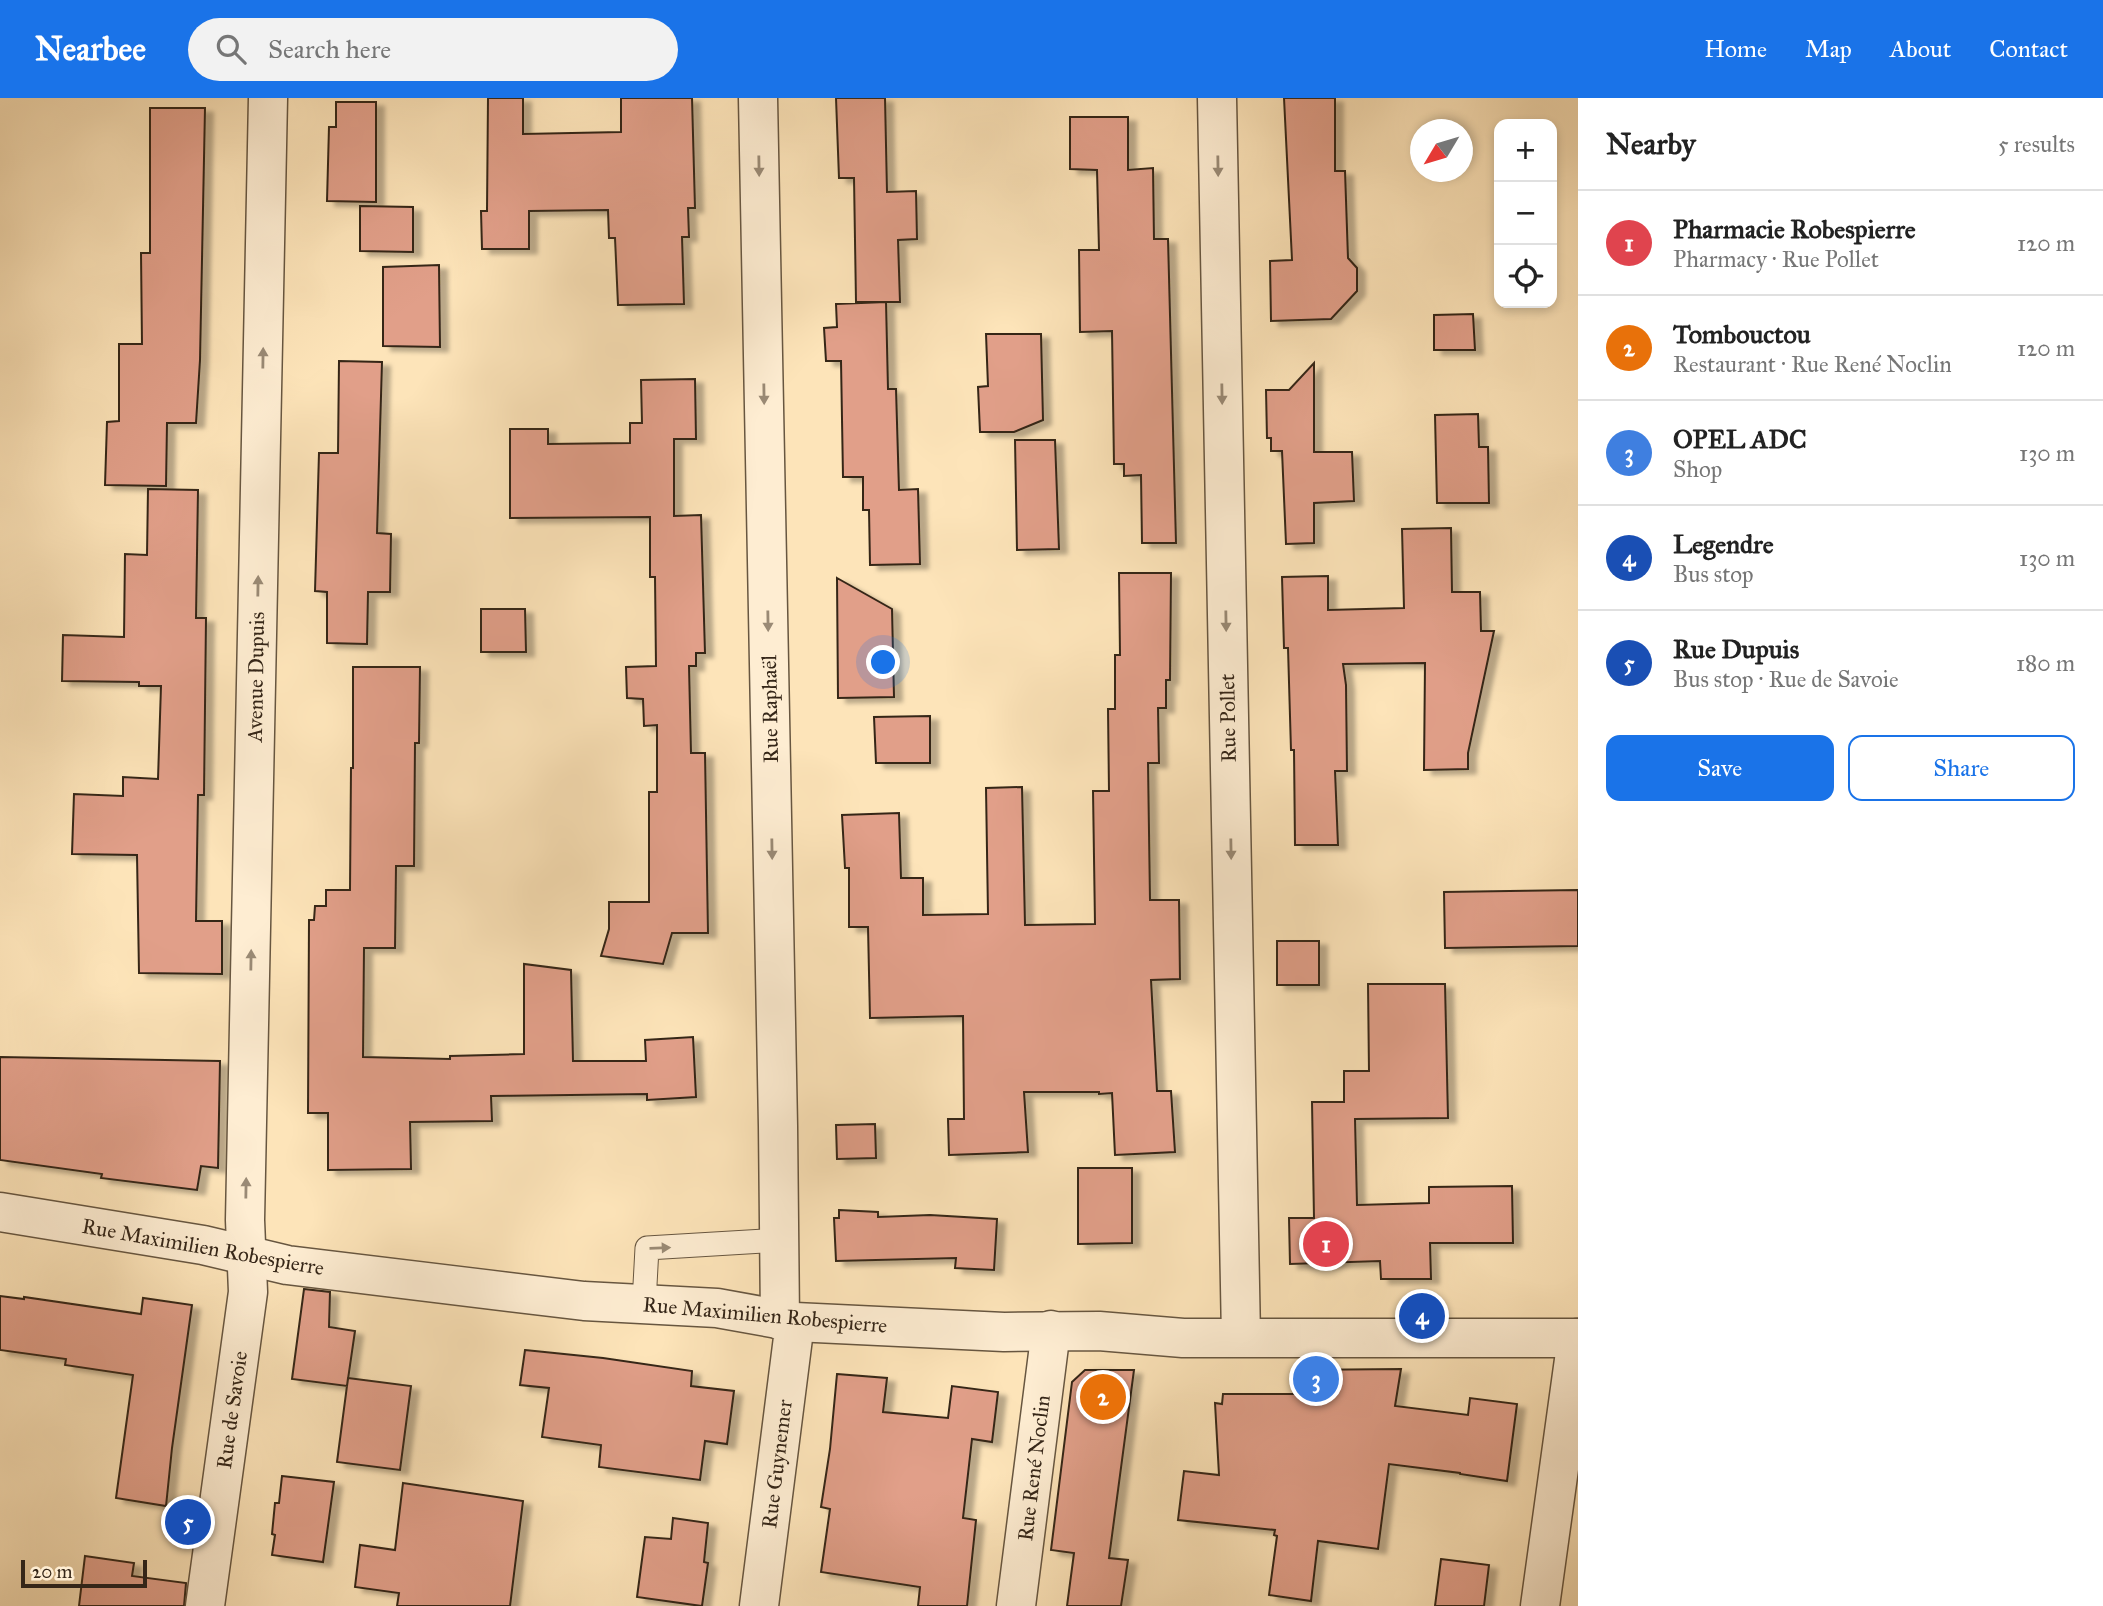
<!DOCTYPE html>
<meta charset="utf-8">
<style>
:root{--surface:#fff;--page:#f2f2f2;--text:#222;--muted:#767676;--line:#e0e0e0;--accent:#1a73e8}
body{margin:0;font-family:"IM FELL Great Primer",serif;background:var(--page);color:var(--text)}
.controls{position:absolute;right:21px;top:21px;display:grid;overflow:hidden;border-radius:14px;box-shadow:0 4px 10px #0003}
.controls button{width:63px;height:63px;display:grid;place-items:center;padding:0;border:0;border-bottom:2px solid var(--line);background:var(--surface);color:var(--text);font:35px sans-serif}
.compass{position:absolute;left:1410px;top:21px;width:63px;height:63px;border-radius:50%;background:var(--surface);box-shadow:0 4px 10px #0003;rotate:232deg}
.scale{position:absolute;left:21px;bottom:18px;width:126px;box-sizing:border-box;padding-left:7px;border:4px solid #352618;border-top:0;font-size:19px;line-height:24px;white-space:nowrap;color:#352618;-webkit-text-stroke:5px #feedd2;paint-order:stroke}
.you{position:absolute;left:884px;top:565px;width:24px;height:24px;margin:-18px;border:5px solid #fff;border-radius:50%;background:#1a73e8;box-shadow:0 0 0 10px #1a73e833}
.badge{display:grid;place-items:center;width:46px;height:46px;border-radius:50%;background:var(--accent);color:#fff;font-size:23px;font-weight:700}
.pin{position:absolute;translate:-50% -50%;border:4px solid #fff;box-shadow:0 2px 7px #0006}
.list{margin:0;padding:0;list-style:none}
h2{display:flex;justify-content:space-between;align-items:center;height:91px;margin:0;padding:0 28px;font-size:30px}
h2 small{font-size:23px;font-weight:400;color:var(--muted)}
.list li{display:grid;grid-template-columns:46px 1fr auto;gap:21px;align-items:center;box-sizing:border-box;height:105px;padding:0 28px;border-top:2px solid var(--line)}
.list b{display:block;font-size:26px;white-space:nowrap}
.list p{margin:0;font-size:23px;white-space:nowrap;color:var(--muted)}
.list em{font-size:23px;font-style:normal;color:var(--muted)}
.actions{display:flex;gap:14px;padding:21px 28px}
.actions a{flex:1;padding:16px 0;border:2px solid var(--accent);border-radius:14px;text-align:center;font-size:24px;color:var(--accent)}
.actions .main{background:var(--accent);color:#fff}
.icon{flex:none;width:38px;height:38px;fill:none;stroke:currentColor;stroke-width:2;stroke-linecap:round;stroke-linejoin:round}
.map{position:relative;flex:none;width:1578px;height:1508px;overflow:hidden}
header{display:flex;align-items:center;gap:42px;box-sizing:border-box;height:98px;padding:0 35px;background:var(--accent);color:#fff}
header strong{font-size:33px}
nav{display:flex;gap:38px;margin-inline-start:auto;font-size:24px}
.search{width:490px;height:63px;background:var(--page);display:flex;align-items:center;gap:18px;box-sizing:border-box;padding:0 24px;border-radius:38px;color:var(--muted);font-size:26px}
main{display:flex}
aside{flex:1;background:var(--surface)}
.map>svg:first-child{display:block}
.building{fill:#e19f89;stroke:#352618;stroke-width:2;filter:url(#shadow)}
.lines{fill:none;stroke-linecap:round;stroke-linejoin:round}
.service-casing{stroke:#675640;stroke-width:25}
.minor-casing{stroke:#675640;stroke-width:41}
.tertiary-casing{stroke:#675640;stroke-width:41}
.service{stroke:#feedd2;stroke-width:23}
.minor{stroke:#feedd2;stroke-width:38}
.tertiary{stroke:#feedd2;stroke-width:38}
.oneway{fill:#9a8a75}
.labels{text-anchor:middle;stroke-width:5;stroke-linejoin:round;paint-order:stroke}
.street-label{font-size:21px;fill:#352618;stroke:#feedd2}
</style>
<header>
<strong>Nearbee</strong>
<div class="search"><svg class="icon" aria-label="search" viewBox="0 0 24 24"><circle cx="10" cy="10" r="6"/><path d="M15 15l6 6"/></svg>Search here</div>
<nav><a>Home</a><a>Map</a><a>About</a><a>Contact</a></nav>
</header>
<main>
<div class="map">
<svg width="1578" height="1508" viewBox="0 0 1578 1508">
<defs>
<filter id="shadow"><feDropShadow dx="8" dy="4.5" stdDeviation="2" flood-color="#0004"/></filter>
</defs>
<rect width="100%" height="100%" fill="#fde4b9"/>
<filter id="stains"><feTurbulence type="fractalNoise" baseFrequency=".00286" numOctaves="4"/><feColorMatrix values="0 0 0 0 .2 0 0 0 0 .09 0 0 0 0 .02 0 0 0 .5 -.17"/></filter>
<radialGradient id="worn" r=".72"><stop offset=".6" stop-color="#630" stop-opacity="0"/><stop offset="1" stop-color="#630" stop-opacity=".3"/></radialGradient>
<!-- building -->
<path class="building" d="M 488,0 L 523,0 L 523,36 L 621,34 L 621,0 L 692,0 L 695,110 L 688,110 L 689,139 L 682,139 L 684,206 L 618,207 L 615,140 L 609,140 L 608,112 L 529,113 L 529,151 L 482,151 L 481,113 L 487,113 Z
M 836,0 L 885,0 L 887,94 L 916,93 L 917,141 L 898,142 L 900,204 L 856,204 L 854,80 L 839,80 Z
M 1284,0 L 1335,0 L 1335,73 L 1345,73 L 1348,160 L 1357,170 L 1357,193 L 1331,221 L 1271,223 L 1270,163 L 1292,162 Z
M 336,4 L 376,4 L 376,104 L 327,103 L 329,29 L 336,29 Z
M 150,10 L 205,10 L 200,262 L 196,325 L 167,325 L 166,388 L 105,387 L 107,324 L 119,323 L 119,246 L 142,246 L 141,155 L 150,155 Z
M 1070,19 L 1128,19 L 1128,72 L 1153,70 L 1154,141 L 1168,141 L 1176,445 L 1142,445 L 1141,377 L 1124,378 L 1124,366 L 1114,366 L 1112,233 L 1080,234 L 1079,152 L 1099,152 L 1097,72 L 1070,71 Z
M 360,108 L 413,109 L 413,154 L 360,153 Z
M 439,167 L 440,249 L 383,248 L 383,169 Z
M 886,204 L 888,291 L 896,291 L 899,392 L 918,391 L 920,466 L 870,467 L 869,412 L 863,412 L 863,379 L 843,379 L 841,263 L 826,263 L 824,230 L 837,229 L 836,206 Z
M 1473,216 L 1475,252 L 1434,252 L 1434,217 Z
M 986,236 L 1041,236 L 1043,322 L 1014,334 L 980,334 L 978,289 L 988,288 Z
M 339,263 L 382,264 L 377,435 L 391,436 L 390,494 L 368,494 L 367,546 L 327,545 L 327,494 L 315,493 L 319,355 L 338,355 Z
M 1314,265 L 1314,354 L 1352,354 L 1354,403 L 1314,405 L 1314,445 L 1286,446 L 1282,353 L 1271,353 L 1271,340 L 1267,340 L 1266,292 L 1289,292 Z
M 695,281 L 696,341 L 674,341 L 674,418 L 701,417 L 705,555 L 696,555 L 696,568 L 689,568 L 691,655 L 705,655 L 708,835 L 672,835 L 663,866 L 601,858 L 609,831 L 609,804 L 649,804 L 649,694 L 657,694 L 657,627 L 644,628 L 643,601 L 627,600 L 626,569 L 656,568 L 655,479 L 650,479 L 650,419 L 510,420 L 510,331 L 548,331 L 548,346 L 630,345 L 630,325 L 642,325 L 641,282 Z
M 1478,316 L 1479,349 L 1488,349 L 1489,405 L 1437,405 L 1435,317 Z
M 1015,342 L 1055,342 L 1059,451 L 1017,452 Z
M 148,391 L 198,392 L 196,520 L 206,520 L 204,697 L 198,697 L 196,823 L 222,823 L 222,876 L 139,875 L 137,757 L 72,756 L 74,696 L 123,698 L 123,679 L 158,681 L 161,588 L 139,588 L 139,584 L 62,583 L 63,537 L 124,539 L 125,456 L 147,457 Z
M 1451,430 L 1452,494 L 1480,494 L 1481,533 L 1494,533 L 1468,655 L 1468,671 L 1424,672 L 1425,565 L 1343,566 L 1346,587 L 1347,673 L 1335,673 L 1338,747 L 1295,747 L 1294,652 L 1291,652 L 1288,550 L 1284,550 L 1282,479 L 1328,478 L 1328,512 L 1404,510 L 1402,431 Z
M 1119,475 L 1171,475 L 1170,582 L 1166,582 L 1166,610 L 1158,610 L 1159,665 L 1148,665 L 1150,802 L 1179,802 L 1180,881 L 1151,882 L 1157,993 L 1171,993 L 1175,1054 L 1115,1057 L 1112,995 L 1099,996 L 1099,994 L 1024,994 L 1028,1054 L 949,1057 L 948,1021 L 964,1021 L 963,918 L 870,920 L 868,829 L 849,829 L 849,770 L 845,770 L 842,717 L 899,715 L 901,780 L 923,780 L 923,817 L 988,816 L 986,690 L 1022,689 L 1025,827 L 1095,826 L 1093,693 L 1109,693 L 1108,611 L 1115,611 L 1115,557 L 1120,557 Z
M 837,480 L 892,511 L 894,599 L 838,600 Z
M 481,511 L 525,511 L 526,554 L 481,554 Z
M 353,569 L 420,569 L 419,645 L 415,645 L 414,768 L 396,768 L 395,850 L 364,850 L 363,959 L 450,961 L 450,958 L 524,956 L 524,866 L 571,872 L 573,963 L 646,963 L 645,942 L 693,939 L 696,999 L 647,1002 L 647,996 L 491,998 L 492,1023 L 410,1024 L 411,1071 L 328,1072 L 328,1015 L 308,1015 L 309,822 L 314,822 L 315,808 L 326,808 L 326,792 L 350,792 L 351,670 L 353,670 Z
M 930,618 L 930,665 L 876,665 L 874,619 Z
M 1578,792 L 1578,848 L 1445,850 L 1444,794 Z
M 1277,843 L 1319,843 L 1319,887 L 1277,887 Z
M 1368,886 L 1445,886 L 1448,1020 L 1355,1021 L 1357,1107 L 1429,1105 L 1429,1089 L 1512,1088 L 1513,1145 L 1430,1145 L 1431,1181 L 1381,1181 L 1380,1163 L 1290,1166 L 1289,1120 L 1314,1120 L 1312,1004 L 1344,1004 L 1344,973 L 1369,973 Z
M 0,959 L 220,963 L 218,1070 L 201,1068 L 197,1092 L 101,1080 L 102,1076 L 0,1062 Z
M 875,1026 L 876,1060 L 837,1061 L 836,1027 Z
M 1078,1070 L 1132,1070 L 1132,1145 L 1078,1146 Z
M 839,1112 L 878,1114 L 878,1119 L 930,1117 L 997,1121 L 994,1172 L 955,1170 L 956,1160 L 836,1163 L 834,1120 L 839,1120 Z
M 304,1191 L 330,1194 L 329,1229 L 355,1233 L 347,1288 L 292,1281 Z
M 0,1198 L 24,1201 L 24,1199 L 141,1216 L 143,1200 L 192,1207 L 172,1350 L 166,1408 L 116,1400 L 133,1277 L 65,1267 L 66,1261 L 0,1252 Z
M 525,1252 L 603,1260 L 692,1273 L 691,1288 L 734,1293 L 727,1346 L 705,1343 L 700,1382 L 599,1369 L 601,1347 L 542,1339 L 549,1290 L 520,1287 Z
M 1401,1271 L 1395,1308 L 1468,1317 L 1470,1300 L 1517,1306 L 1507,1383 L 1460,1376 L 1460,1375 L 1389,1366 L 1378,1451 L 1318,1443 L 1311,1503 L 1269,1497 L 1277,1438 L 1274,1437 L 1275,1432 L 1178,1422 L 1184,1373 L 1219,1377 L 1215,1305 L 1222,1306 L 1223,1296 L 1297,1296 L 1296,1272 Z
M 1085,1272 L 1134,1272 L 1109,1460 L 1128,1462 L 1121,1508 L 1067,1508 L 1074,1455 L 1051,1452 L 1072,1284 Z
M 837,1276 L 887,1280 L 883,1314 L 948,1320 L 952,1288 L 998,1294 L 992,1344 L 972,1341 L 963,1420 L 976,1422 L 967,1508 L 918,1508 L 920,1489 L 821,1474 L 830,1411 L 821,1409 L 830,1351 Z
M 348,1280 L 411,1288 L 400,1372 L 337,1364 Z
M 282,1378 L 334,1384 L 323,1464 L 272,1457 L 275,1437 L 272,1436 L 275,1405 L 279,1405 Z
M 403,1385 L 523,1403 L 510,1508 L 397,1508 L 399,1495 L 355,1489 L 360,1447 L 395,1452 Z
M 673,1420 L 708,1425 L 704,1464 L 708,1465 L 702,1508 L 637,1499 L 645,1439 L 671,1441 Z
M 85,1458 L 134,1465 L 132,1478 L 186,1485 L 184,1508 L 79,1508 Z
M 1441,1461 L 1489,1467 L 1484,1508 L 1435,1508 Z"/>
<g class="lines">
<defs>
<path id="service" d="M 644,1205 L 647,1150 L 779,1142"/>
<path id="minor" d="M 758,0 L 778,1028 L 780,1222
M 1217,0 L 1241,1239
M 205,1508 L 248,1194 L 245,1122 L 268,0
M 759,1508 L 795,1224
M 1016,1508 L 1051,1232
M 1540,1508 L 1577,1240"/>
<path id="tertiary" d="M 0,1114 L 203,1147 L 287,1167 L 584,1203 L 717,1210 L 795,1224 L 1004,1234 L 1099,1233 L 1183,1240 L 1578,1240"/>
</defs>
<!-- service casing -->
<use href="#service" class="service-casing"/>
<!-- minor casing -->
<use href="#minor" class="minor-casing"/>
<!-- tertiary casing -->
<use href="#tertiary" class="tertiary-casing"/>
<!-- service -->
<use href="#service" class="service"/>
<!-- minor -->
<use href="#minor" class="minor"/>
<!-- tertiary -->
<use href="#tertiary" class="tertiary"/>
</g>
<!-- one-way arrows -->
<defs><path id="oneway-solid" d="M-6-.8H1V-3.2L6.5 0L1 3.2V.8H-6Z" transform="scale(1.75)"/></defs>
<g class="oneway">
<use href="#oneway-solid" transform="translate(759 68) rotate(89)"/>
<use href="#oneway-solid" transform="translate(1218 68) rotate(89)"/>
<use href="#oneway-solid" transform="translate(263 260) rotate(-89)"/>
<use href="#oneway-solid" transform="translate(764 296) rotate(89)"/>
<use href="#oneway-solid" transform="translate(1222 296) rotate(89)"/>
<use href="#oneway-solid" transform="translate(258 488) rotate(-89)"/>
<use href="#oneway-solid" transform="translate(768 523) rotate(89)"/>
<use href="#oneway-solid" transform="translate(1226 523) rotate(89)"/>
<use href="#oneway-solid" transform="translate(772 751) rotate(89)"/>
<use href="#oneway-solid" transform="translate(1231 751) rotate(89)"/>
<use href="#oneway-solid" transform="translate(251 862) rotate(-89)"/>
<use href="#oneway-solid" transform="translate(246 1090) rotate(-89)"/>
<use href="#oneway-solid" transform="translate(660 1150) rotate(-2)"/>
</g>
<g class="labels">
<!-- street labels -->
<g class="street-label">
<text transform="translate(256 579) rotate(-89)" y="7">Avenue Dupuis</text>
<text transform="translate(770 611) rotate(-91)" y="7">Rue Raphaël</text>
<text transform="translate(1228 620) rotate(-91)" y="7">Rue Pollet</text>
<text transform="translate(203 1149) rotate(10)" y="7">Rue Maximilien Robespierre</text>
<text transform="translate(765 1217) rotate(5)" y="7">Rue Maximilien Robespierre</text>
<text transform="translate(232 1312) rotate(-82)" y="7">Rue de Savoie</text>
<text transform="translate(777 1366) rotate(-83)" y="7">Rue Guynemer</text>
<text transform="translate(1034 1370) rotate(-83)" y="7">Rue René Noclin</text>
</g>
</g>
<rect width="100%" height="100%" filter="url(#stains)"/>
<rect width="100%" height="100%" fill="url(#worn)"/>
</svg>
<div class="controls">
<button>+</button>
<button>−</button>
<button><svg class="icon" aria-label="locate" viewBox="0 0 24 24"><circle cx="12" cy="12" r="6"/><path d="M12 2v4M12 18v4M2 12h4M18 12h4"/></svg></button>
</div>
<svg class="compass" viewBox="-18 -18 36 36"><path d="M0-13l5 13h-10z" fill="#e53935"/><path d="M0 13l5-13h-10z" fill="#767676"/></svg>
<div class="scale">20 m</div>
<div class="you"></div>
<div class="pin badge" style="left:1326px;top:1146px;background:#e0444e">1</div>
<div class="pin badge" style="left:1103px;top:1299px;background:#e8710a">2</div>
<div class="pin badge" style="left:1316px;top:1281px;background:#3f7fe0">3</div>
<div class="pin badge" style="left:1422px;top:1218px;background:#1a4fb4">4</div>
<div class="pin badge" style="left:188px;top:1424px;background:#1a4fb4">5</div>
</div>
<aside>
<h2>Nearby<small>5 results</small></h2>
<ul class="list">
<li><span class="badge" style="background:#e0444e">1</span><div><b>Pharmacie Robespierre</b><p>Pharmacy · Rue Pollet</p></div><em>120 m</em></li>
<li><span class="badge" style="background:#e8710a">2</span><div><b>Tombouctou</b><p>Restaurant · Rue René Noclin</p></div><em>120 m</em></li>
<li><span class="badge" style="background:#3f7fe0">3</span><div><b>OPEL ADC</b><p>Shop</p></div><em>130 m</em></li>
<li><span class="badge" style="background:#1a4fb4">4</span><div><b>Legendre</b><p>Bus stop</p></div><em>130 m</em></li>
<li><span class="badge" style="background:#1a4fb4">5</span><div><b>Rue Dupuis</b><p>Bus stop · Rue de Savoie</p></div><em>180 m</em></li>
</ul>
<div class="actions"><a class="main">Save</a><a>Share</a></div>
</aside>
</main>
